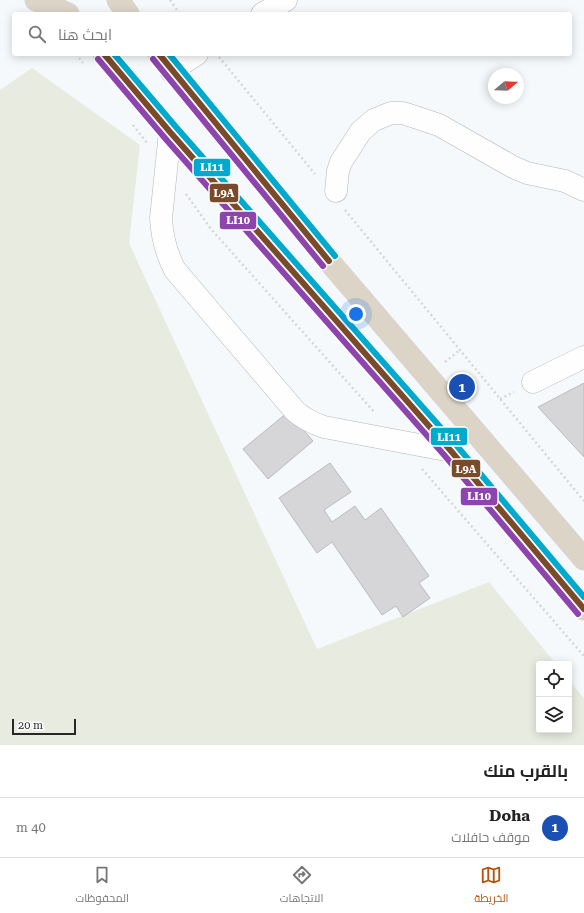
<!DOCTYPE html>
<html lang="ar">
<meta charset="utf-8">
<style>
:root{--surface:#fff;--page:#f6f6f6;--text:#222;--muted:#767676;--line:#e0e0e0;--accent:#b45309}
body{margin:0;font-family:"Roboto Serif",Cairo,serif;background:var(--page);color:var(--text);direction:rtl}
.controls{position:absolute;right:12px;bottom:12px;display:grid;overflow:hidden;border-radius:4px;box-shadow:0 2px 10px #0003}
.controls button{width:36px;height:36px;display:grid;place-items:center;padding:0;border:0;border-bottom:1px solid var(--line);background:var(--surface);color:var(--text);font:20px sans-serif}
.compass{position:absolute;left:488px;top:68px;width:36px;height:36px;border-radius:50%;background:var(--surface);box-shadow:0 2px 10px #0003;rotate:71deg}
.scale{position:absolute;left:12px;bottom:10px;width:64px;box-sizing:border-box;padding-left:4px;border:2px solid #252729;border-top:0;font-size:11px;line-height:14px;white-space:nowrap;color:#252729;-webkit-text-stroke:3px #fff;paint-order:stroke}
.you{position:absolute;left:356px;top:314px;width:14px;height:14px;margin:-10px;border:3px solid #fff;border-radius:50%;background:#1a73e8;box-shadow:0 0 0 6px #1a73e833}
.badge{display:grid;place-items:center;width:26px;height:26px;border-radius:50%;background:var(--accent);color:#fff;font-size:13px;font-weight:700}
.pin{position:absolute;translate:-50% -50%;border:2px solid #fff;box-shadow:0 1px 4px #0006}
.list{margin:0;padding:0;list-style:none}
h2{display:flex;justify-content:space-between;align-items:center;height:52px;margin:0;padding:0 16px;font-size:17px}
h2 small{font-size:13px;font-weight:400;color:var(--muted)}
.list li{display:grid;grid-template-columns:26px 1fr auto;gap:12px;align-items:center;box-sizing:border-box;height:60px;padding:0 16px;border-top:1px solid var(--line)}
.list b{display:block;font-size:15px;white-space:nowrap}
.list p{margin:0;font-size:13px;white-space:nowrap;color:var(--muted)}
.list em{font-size:13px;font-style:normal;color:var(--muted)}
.icon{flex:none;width:22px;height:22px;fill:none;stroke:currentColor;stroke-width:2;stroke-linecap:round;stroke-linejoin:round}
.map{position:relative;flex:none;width:584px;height:745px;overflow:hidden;direction:ltr}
.search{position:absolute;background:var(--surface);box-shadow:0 2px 10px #0003;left:12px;right:12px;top:12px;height:44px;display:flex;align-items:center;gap:10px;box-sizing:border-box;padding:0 14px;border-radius:4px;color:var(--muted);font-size:15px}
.sheet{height:112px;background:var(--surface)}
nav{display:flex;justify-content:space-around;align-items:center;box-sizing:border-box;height:56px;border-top:1px solid var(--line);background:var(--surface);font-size:11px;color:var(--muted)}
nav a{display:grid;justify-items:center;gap:2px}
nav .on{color:var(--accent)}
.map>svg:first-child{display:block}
.green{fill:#e8ece0}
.building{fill:#d6d6d8;stroke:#bbbbbd}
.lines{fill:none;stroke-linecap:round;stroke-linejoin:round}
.minor-casing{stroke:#b3b5b7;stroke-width:23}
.highway-casing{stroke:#d4d6d8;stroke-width:23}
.path{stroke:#d6d6d7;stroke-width:2.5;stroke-dasharray:2 3;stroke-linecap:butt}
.minor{stroke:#fefeff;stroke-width:22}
.highway{stroke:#dcd4c7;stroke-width:22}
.bus-1-casing{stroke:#fff;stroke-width:9}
.bus-2-casing{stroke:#fff;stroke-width:9}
.bus-3-casing{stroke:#fff;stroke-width:9}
.bus-1{stroke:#7a4b2a;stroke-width:6}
.bus-2{stroke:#8e44ad;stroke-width:6}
.bus-3{stroke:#00a9ce;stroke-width:6}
.line-badge{stroke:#fff;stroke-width:1.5}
.badge-label{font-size:11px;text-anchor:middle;font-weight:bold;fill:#fff}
</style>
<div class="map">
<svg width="584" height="745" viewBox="0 0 584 745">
<rect width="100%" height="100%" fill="#f6f9fc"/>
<!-- green -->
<path class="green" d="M 32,68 L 140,145 L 129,243 L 317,649 L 489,582 L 556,664 L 539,664 L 539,730 L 569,730 L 569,680 L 584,698 L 584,745 L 0,745 L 0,90 Z"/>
<!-- building -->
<path class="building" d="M 584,383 L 584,457 L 538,407 Z
M 288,412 L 313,441 L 268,479 L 243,449 Z
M 330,463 L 351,492 L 324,510 L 332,522 L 355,506 L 365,520 L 381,508 L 429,576 L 419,583 L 430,598 L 403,617 L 396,606 L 382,615 L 332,542 L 317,553 L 279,498 Z"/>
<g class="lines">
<defs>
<path id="minor" d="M 262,14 L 286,0
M 171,71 L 197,54
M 170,132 L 161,218 C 162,237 166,253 175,270 L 295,411 C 304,419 313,423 324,427 L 451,451
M 336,191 L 338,171 L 341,162 L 361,131 L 374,120 L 391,113 L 403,113 L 439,125 L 513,167 L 527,173 L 565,181 L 584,190
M 533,382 L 584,357"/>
<path id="highway" d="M 36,0 L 68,14
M 118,0 L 128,14
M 104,54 L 170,132 L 451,451 L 584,609
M 159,54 L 316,246 L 584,559"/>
</defs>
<!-- minor casing -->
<use href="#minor" class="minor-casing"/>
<!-- highway casing -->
<use href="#highway" class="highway-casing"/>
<!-- path -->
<path class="path" d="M 170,0 L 180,14
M 76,54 L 83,63
M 219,57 L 315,174
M 133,125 L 147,143
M 186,194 L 211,229 L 375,413
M 345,210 L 584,501
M 445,362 L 460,350
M 500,399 L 514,392
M 422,469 L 584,656"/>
<!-- minor -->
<use href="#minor" class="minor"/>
<!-- highway -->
<use href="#highway" class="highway"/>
<defs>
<path id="bus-1" d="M 104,54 L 170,132 L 451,451 L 584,609
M 159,54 L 329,261"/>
<path id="bus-2" d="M 98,59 L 164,137 L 445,456 L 578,614
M 153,59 L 323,266"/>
<path id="bus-3" d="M 114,54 L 176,127 L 457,446 L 584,597
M 169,54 L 335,256"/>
</defs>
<!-- bus-1 casing -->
<use href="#bus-1" class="bus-1-casing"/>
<!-- bus-2 casing -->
<use href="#bus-2" class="bus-2-casing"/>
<!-- bus-3 casing -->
<use href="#bus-3" class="bus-3-casing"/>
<!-- bus-1 -->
<use href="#bus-1" class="bus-1"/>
<!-- bus-2 -->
<use href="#bus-2" class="bus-2"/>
<!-- bus-3 -->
<use href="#bus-3" class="bus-3"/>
</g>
<g class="line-badge">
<rect x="193" y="158" width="38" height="19" rx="4" fill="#00a9ce"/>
<rect x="209" y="183" width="30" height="20" rx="4" fill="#7a4b2a"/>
<rect x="219" y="211" width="38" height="19" rx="4" fill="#8e44ad"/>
<rect x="430" y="427" width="38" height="19" rx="4" fill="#00a9ce"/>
<rect x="451" y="459" width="30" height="19" rx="4" fill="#7a4b2a"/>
<rect x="460" y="487" width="38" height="19" rx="4" fill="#8e44ad"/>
</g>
<g class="badge-label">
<text x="212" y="171">LI11</text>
<text x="224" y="197">L9A</text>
<text x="238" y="224">LI10</text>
<text x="449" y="441">LI11</text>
<text x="466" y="473">L9A</text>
<text x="479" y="500">LI10</text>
</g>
</svg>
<div class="controls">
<button><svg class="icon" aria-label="locate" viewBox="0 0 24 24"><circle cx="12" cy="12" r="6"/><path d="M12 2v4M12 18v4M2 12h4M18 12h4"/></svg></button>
<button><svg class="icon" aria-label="layers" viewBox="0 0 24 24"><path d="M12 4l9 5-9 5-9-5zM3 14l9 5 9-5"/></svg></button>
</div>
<svg class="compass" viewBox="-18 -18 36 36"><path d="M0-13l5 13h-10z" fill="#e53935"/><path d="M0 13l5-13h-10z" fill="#767676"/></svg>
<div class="scale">20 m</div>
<div class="you"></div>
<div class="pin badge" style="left:462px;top:387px;background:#1a4fb4">1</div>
<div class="search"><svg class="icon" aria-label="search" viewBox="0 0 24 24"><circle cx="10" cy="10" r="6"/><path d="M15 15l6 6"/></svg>ابحث هنا</div>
</div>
<section class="sheet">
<h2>بالقرب منك<small></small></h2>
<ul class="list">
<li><span class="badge" style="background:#1a4fb4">1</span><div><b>Doha</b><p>موقف حافلات</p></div><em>40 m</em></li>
</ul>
</section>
<nav>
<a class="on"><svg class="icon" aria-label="map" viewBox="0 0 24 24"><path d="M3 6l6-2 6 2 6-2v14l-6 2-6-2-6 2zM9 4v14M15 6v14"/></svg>الخريطة</a>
<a><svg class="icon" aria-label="directions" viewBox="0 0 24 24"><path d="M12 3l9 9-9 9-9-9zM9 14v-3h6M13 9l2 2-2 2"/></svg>الاتجاهات</a>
<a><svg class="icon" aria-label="saved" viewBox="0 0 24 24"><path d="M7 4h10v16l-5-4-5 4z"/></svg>المحفوظات</a>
</nav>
